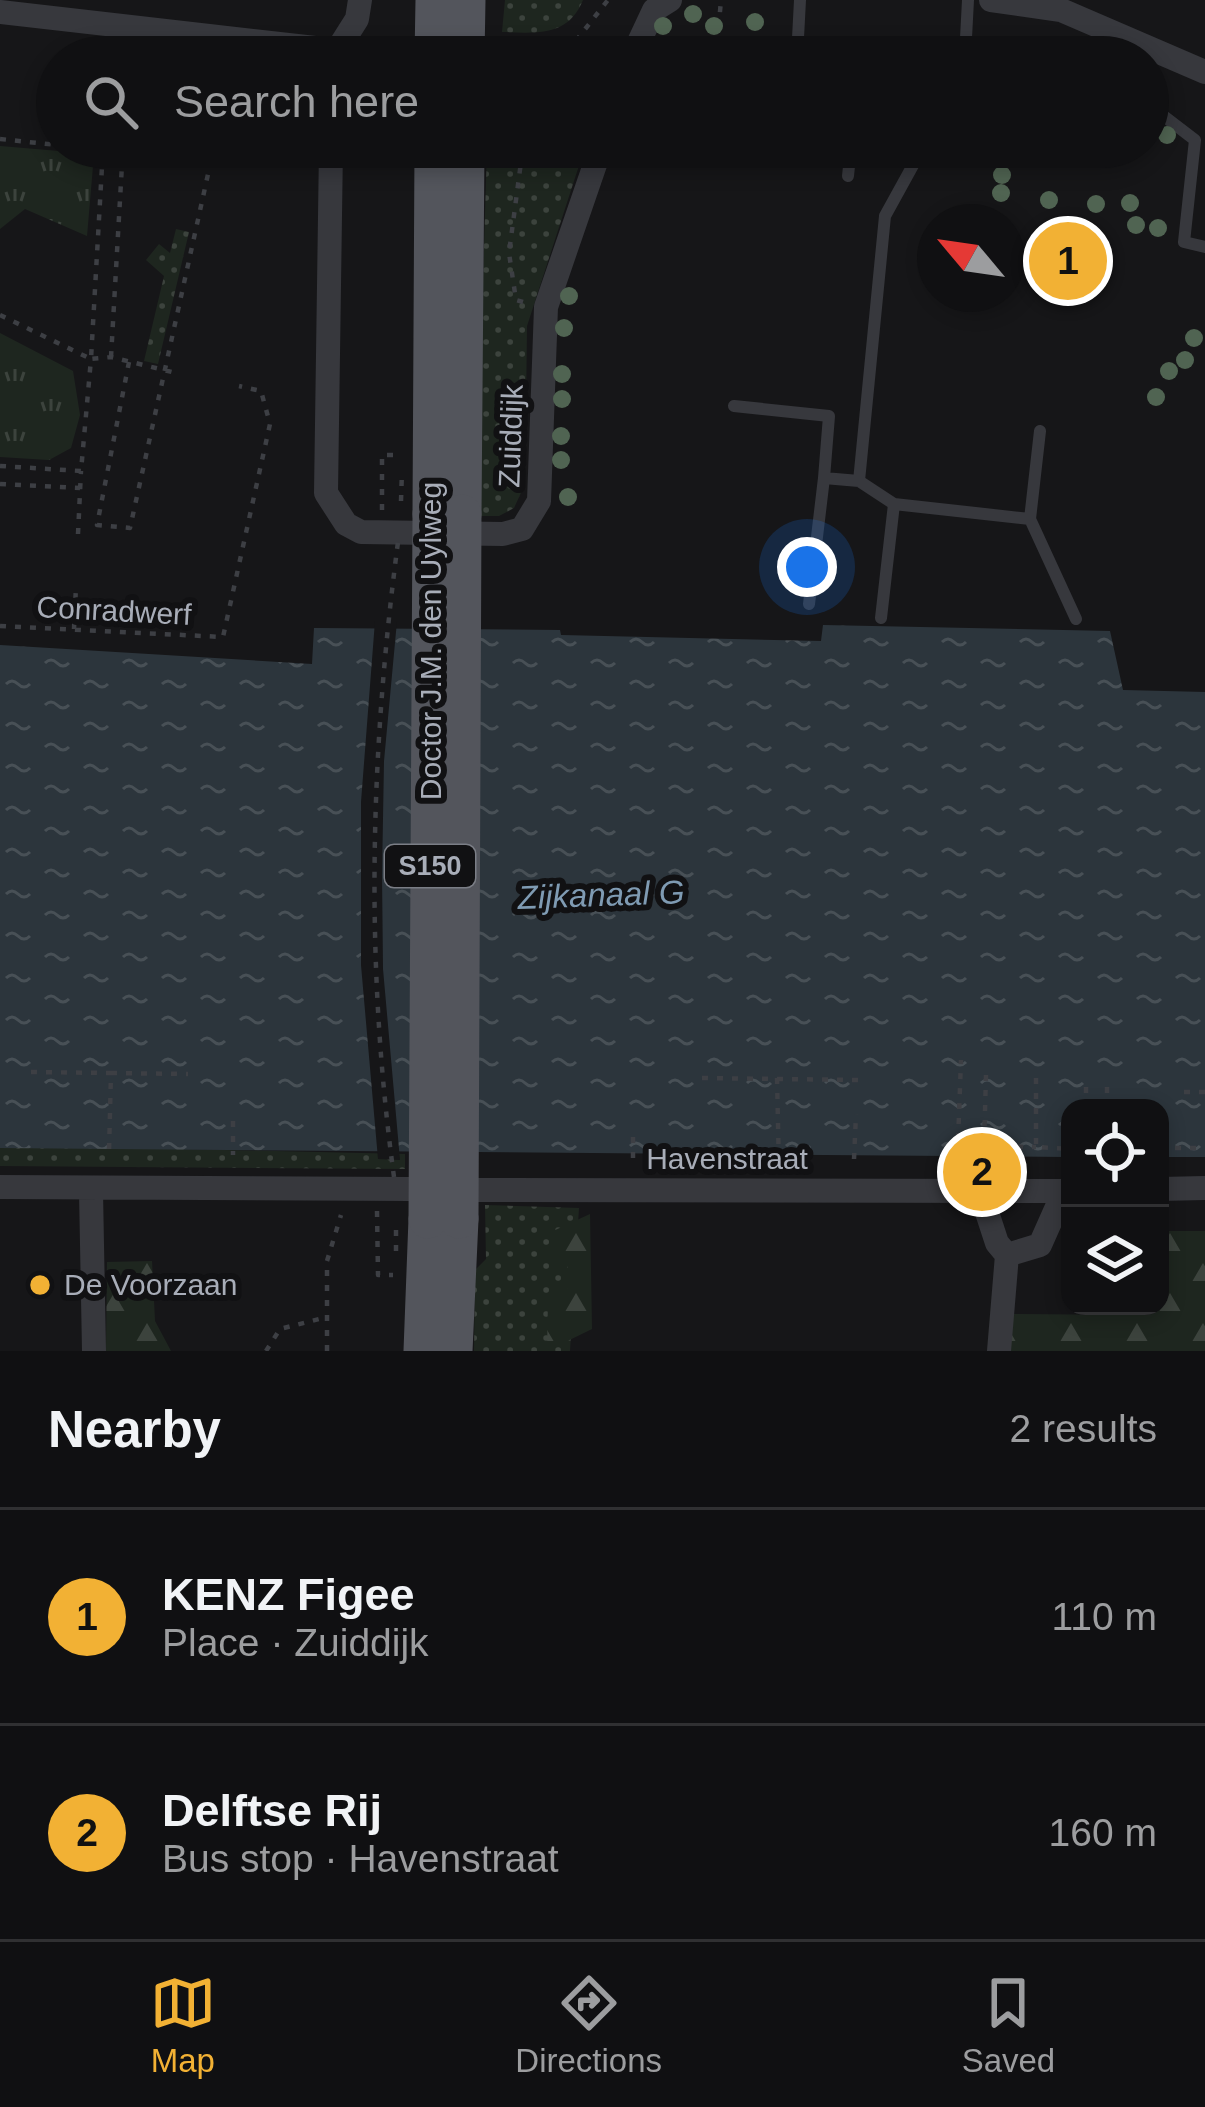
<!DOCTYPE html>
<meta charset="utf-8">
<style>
:root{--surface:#101012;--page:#1e1e20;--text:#f1f3f6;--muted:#9c9d9f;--line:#303032;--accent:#f2b134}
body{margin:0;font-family:Arial,sans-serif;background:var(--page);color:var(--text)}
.controls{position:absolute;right:36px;bottom:36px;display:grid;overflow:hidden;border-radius:24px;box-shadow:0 6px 18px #0003}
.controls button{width:108px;height:108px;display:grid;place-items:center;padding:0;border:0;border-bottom:3px solid var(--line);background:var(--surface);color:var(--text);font:60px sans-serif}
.compass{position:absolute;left:917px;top:204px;width:108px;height:108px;border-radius:50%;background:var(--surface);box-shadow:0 6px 18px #0003;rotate:299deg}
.you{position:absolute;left:807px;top:567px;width:42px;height:42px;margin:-30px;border:9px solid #fff;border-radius:50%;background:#1a73e8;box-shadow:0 0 0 18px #1a73e833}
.badge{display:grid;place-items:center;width:78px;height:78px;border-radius:50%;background:var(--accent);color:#111;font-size:39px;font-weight:700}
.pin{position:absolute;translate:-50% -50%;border:6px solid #fff;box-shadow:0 3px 12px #0006}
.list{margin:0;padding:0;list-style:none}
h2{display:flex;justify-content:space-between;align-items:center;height:156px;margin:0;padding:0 48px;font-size:51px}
h2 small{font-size:39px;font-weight:400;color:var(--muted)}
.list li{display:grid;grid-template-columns:78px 1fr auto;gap:36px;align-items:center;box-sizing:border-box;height:216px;padding:0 48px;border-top:3px solid var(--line)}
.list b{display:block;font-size:45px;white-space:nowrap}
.list p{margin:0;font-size:39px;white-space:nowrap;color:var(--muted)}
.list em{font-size:39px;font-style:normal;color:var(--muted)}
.icon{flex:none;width:66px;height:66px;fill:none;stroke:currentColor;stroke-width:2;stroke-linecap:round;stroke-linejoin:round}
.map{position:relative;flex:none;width:1205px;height:1351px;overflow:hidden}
.search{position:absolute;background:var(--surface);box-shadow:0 6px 18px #0003;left:36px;right:36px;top:36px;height:132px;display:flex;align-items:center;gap:30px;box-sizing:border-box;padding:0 42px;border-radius:66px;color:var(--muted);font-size:45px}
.sheet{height:588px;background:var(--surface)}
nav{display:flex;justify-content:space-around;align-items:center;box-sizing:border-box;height:168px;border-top:3px solid var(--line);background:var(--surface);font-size:33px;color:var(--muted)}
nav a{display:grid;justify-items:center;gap:6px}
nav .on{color:var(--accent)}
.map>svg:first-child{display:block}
.grass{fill:url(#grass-dots)}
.forest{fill:url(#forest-firs)}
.park{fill:url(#park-tufts)}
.water{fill:url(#water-ripples)}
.pier{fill:#161618}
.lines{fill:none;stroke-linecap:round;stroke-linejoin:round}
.path{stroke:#3d3f44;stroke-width:4.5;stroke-dasharray:6 9;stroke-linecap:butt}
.service{stroke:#37383d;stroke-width:12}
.minor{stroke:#37383d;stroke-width:24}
.primary{stroke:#53555c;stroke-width:39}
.path-bridge{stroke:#3d3f44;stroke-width:4.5;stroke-dasharray:6 9;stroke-linecap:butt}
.primary-bridge{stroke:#53555c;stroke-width:39}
.tree{fill:#506452}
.poi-dot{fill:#f2b134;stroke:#111113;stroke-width:4.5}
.labels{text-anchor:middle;stroke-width:12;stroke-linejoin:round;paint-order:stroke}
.shield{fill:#111113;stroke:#7b7e86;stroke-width:3}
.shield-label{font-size:27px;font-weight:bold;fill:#a8adb8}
.street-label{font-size:30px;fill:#a8adb8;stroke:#111113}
.poi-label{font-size:30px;fill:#a8adb8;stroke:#111113;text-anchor:start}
.water-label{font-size:33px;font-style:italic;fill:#7f9bb3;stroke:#111113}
</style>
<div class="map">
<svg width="1205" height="1351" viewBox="0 0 1205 1351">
<defs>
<pattern id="grass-dots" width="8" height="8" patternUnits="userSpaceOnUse" patternTransform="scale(3)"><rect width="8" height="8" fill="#1e261f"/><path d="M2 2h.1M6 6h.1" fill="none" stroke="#3c433d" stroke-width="1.8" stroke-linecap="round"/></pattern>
<pattern id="forest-firs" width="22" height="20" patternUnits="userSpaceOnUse" patternTransform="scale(3)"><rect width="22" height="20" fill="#1e261f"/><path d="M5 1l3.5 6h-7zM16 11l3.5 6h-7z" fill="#3c433d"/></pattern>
<pattern id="park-tufts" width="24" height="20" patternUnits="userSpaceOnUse" patternTransform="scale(3)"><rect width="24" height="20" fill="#1e261f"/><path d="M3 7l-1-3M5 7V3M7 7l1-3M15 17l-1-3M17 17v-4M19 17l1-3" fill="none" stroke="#3c433d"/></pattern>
<pattern id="water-ripples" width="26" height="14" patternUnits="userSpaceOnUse" patternTransform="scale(3)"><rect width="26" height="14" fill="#2c353c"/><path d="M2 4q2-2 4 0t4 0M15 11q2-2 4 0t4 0" fill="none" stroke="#485056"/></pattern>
</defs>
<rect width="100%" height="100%" fill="#161618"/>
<!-- grass -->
<path class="grass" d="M 505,0 L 583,0 C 568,37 537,33 502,32 Z
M 487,147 L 585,147 L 527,326 L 525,484 L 514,508 L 499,516 L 476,516 Z
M 176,229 L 189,232 L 158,364 L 144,361 L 164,276 L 146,260 L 159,244 L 170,253 Z
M 94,1147 L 405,1154 L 405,1169 L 0,1166 L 0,1148 Z
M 485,1205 L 579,1208 L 570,1351 L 474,1351 L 475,1270 L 486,1259 Z"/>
<!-- forest -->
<path class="forest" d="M 590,1214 L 592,1329 L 547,1351 L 548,1299 L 567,1290 L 568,1267 L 553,1260 L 551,1232 Z
M 1160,1231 L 1205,1231 L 1205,1351 L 1008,1351 L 1012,1314 L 1130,1315 L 1130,1306 L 1160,1306 Z
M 152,1261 L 155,1321 L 171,1351 L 106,1351 L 107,1262 Z"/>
<!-- park -->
<path class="park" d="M 0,146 L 94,154 L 87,236 L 25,209 L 0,229 Z
M 0,333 L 73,371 L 80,415 L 71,448 L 49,460 L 0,457 Z"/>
<!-- water -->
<path class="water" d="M 823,625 L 1110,631 L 1123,690 L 1205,692 L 1205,1157 L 1160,1157 L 1160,1108 L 1070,1108 L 1070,1157 L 0,1148 L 0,645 L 312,664 L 314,628 L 560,630 L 561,635 L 821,641 Z"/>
<!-- pier -->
<path class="pier" d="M 375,621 L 397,621 L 384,761 L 382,875 L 383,969 L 400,1160 L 378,1159 L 361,965 L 361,802 Z"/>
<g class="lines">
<!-- path -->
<path class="path" d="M 505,55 L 534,56 L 571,47 L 608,0
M 716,57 L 721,0
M 0,139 L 57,145
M 523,302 L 516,300 L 509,253 L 523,147
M 0,315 L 91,359 L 103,149 L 82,147
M 111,357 L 123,147
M 129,362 L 97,525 L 130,528 L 214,147
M 0,466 L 81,471 L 91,359 L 111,357 L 176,373
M 0,484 L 80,488
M 382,510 L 382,455 L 400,455
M 78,534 L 81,471
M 0,626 L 223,637 L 270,424 L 261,391 L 239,386
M 74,629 L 76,586
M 31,1072 L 111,1073 L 109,1152
M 111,1073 L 188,1074
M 986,1075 L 984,1147 L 1036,1147
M 702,1078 L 858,1080
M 777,1078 L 779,1169
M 1036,1078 L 1036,1147 L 1070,1149
M 1107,1087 L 1107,1108
M 1184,1092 L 1205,1092
M 1086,1108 L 1086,1086
M 233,1121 L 233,1155
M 961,1146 L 984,1147
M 1160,1148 L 1205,1148
M 633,1158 L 633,1131
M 854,1159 L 856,1114
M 957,1169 L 961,1060
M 377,1211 L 378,1275 L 393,1275
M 266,1351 L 280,1329 L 327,1317
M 327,1351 L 327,1261 L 341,1215"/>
<!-- service -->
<path class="service" d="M 797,57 L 800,0
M 965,57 L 968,0
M 1148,104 L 1195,140 L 1184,242 L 1205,247
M 848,176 L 851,147
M 734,406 L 829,416 L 824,478
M 859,481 L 894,504 L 1030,519 L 1040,431
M 1030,519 L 1076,619
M 809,604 L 824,478 L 859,481 L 885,216 L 923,147
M 881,618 L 894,504"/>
<!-- minor -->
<path class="minor" d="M 991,0 L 1061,10 L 1205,72
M 0,12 L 333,50
M 333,57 L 357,19 L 360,0
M 632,57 L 654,10 L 670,0
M 331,147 L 326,493 L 346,524 L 361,532 L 503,534 L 522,529 L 539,501 L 546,307 L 601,147
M 0,1187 L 410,1189
M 1160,1189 L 1205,1188
M 473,1190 L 1070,1191
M 91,1191 L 94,1351
M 980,1191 L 997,1243 L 1007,1255
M 1007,1255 L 1040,1245 L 1064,1191
M 999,1351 L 1007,1255"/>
<!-- primary -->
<path class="primary" d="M 434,57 L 435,0
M 465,57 L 466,0
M 432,514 L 434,147
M 462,514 L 465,147
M 423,1351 L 428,1219
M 453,1351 L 459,1219"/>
<!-- path-bridge -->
<path class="path-bridge" d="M 401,501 L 402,471
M 394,1177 C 365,964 370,755 398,542
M 396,1230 L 396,1260"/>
<!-- primary-bridge -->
<path class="primary-bridge" d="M 428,1219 L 432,514
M 459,1219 L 462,514"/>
</g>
<!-- trees -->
<g class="tree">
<circle cx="693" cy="14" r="9"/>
<circle cx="755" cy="22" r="9"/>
<circle cx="663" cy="26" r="9"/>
<circle cx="714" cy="26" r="9"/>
<circle cx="1167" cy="135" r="9"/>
<circle cx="1002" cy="175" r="9"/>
<circle cx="1001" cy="193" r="9"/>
<circle cx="1049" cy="200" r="9"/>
<circle cx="1130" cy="203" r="9"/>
<circle cx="1096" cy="204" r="9"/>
<circle cx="1136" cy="225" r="9"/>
<circle cx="1158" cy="228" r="9"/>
<circle cx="569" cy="296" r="9"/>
<circle cx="564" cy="328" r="9"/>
<circle cx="1194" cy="338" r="9"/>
<circle cx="1185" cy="360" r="9"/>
<circle cx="1169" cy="371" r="9"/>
<circle cx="562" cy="374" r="9"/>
<circle cx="1156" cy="397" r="9"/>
<circle cx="562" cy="399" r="9"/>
<circle cx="561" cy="436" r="9"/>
<circle cx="561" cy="460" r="9"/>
<circle cx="568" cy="497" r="9"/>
</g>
<!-- markers -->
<circle class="poi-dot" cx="40" cy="1285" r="12"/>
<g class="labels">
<!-- shield labels -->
<rect class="shield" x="385" y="845" width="90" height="42" rx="9"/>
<g class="shield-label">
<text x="430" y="875">S150</text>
</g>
<!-- street labels -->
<g class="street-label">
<text transform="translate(511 436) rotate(-88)" y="10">Zuiddijk</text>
<text transform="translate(114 611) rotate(3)" y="10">Conradwerf</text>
<text transform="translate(431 641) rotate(-90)" y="10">Doctor J.M. den Uylweg</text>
<text x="727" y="1169">Havenstraat</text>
</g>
<!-- poi labels -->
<g class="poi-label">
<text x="64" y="1295">De Voorzaan</text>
</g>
<!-- water labels -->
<g class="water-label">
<text transform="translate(601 894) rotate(-2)" y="12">Zijkanaal G</text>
</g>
</g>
</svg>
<div class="controls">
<button><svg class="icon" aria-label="locate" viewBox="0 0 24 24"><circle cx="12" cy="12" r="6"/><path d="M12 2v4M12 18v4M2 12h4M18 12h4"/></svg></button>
<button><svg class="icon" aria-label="layers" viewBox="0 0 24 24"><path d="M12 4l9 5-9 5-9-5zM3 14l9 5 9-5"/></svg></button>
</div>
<svg class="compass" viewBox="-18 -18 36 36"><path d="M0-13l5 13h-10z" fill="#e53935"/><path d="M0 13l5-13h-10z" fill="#9c9d9f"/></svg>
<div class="you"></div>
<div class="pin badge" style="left:1068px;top:261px">1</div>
<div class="pin badge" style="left:982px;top:1172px">2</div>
<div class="search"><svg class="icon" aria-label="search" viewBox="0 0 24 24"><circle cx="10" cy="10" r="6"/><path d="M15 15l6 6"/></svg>Search here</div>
</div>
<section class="sheet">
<h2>Nearby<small>2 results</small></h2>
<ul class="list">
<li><span class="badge">1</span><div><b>KENZ Figee</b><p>Place · Zuiddijk</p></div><em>110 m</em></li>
<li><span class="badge">2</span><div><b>Delftse Rij</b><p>Bus stop · Havenstraat</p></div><em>160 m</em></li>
</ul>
</section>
<nav>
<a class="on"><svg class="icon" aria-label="map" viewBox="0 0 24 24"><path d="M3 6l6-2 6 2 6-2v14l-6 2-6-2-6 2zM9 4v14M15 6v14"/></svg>Map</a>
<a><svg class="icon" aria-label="directions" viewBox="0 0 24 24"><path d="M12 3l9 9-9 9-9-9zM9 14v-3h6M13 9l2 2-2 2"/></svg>Directions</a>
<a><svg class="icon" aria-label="saved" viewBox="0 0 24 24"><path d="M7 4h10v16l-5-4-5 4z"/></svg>Saved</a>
</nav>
